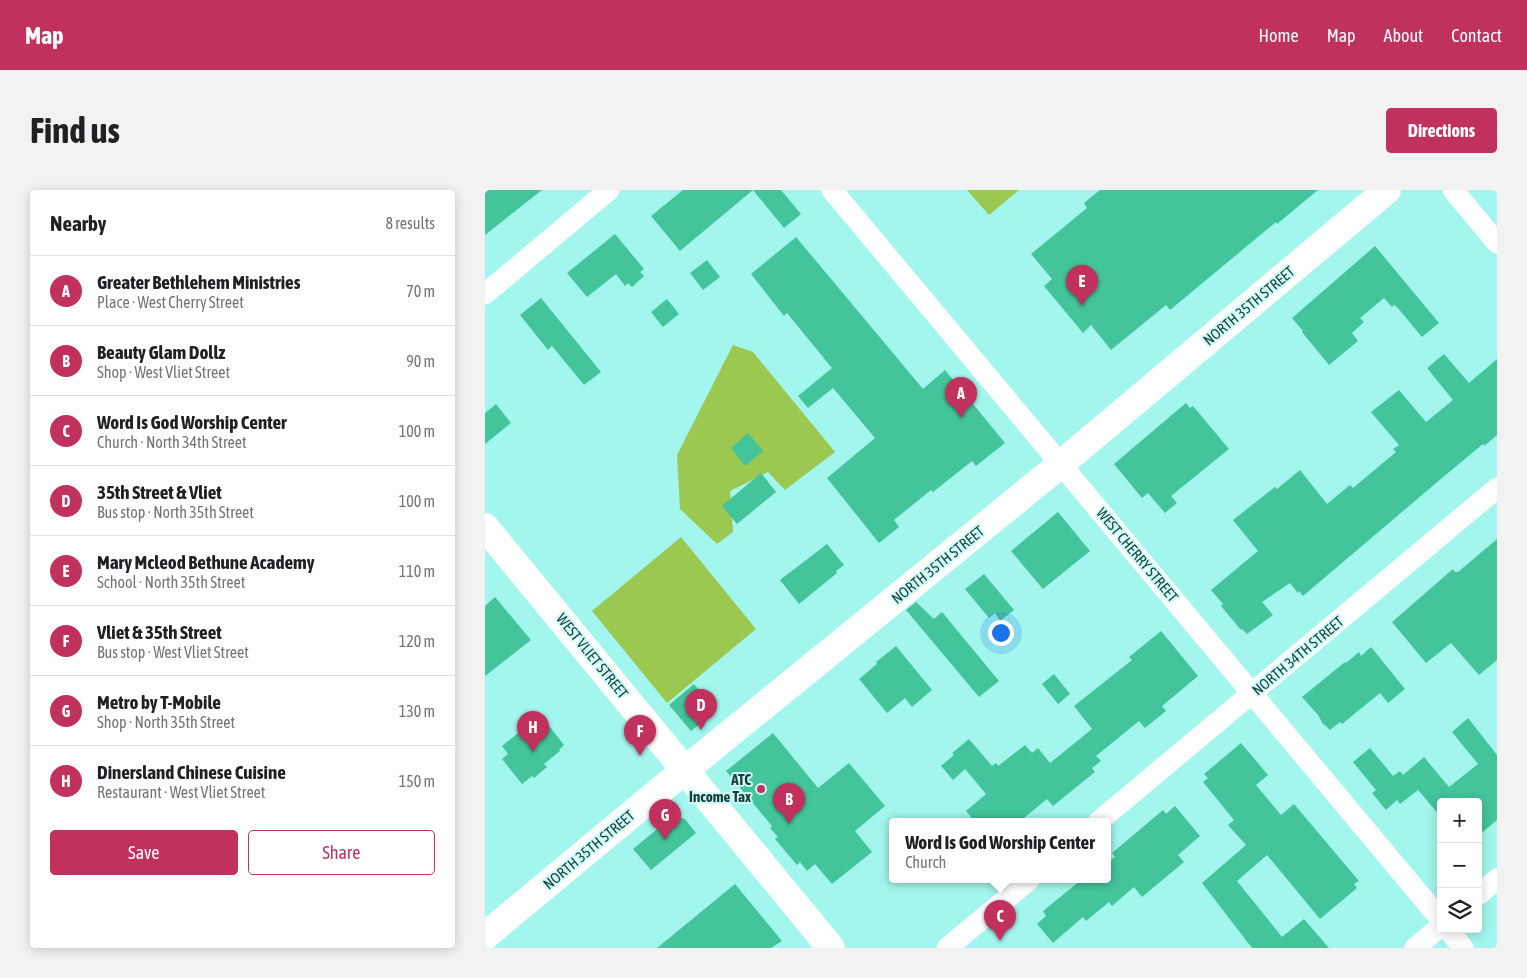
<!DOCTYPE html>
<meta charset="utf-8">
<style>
:root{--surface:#fff;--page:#f2f2f2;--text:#202124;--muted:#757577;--line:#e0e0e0;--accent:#c0315d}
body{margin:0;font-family:"Asap Condensed",sans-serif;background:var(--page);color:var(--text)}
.controls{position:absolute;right:15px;bottom:15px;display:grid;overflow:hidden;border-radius:5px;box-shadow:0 2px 12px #0003}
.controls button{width:45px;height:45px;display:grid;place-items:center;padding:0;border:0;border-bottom:1px solid var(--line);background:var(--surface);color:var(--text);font:25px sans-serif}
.you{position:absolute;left:515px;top:442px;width:18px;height:18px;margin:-12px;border:4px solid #fff;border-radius:50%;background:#1a73e8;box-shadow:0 0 0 8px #1a73e833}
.badge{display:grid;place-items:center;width:32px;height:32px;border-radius:50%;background:var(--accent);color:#fff;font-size:16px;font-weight:700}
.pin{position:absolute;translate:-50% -41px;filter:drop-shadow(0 1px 2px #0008)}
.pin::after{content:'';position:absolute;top:26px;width:18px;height:15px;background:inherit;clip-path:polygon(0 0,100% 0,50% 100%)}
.popup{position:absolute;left:404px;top:628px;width:222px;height:65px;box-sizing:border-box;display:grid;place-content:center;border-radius:5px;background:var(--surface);filter:drop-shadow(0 1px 4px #0005);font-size:16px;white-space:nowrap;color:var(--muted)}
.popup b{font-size:19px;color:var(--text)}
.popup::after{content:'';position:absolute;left:50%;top:100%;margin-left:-10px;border:10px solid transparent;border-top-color:var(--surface)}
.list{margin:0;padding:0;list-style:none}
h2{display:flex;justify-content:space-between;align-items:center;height:65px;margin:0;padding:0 20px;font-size:21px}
h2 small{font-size:16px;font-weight:400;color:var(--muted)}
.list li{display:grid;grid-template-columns:32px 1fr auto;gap:15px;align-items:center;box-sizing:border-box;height:70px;padding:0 20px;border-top:1px solid var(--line)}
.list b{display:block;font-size:19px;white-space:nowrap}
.list p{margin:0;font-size:16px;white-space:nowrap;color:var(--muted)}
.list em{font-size:16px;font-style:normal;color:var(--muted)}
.actions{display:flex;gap:10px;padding:15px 20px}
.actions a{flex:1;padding:11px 0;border:1px solid var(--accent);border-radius:5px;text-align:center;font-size:18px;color:var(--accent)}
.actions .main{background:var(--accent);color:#fff}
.icon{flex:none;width:28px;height:28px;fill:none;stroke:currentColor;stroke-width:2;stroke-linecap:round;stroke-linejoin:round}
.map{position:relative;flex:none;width:1012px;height:758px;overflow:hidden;border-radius:5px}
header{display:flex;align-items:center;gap:30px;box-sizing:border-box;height:70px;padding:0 25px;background:var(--accent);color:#fff}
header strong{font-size:24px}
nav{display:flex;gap:28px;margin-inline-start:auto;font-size:18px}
.intro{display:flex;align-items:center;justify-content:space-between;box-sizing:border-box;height:120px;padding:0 30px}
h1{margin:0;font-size:35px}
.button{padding:12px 22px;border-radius:5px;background:var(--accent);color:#fff;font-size:18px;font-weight:700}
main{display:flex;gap:30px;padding:0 30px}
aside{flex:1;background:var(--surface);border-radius:5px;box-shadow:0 2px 12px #0003}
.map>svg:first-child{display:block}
.green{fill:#9ac850}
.building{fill:#44c49a}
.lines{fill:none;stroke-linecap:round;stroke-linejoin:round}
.street{stroke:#fff;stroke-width:21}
.secondary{stroke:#fff;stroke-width:28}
.poi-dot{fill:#c0315d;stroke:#cdfcf7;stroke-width:2}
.labels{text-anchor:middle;stroke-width:4;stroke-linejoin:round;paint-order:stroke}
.street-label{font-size:15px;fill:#1b3d3a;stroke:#cdfcf7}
.poi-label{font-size:15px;font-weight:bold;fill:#1b3d3a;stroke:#cdfcf7;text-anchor:end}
</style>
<header>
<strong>Map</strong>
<nav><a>Home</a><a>Map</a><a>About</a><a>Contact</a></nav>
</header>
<div class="intro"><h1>Find us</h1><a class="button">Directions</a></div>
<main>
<aside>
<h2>Nearby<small>8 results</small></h2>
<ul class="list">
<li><span class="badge">A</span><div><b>Greater Bethlehem Ministries</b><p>Place · West Cherry Street</p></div><em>70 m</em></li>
<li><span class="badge">B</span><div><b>Beauty Glam Dollz</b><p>Shop · West Vliet Street</p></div><em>90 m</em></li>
<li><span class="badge">C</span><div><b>Word Is God Worship Center</b><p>Church · North 34th Street</p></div><em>100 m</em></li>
<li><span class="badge">D</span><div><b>35th Street &amp; Vliet</b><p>Bus stop · North 35th Street</p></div><em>100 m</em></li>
<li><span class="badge">E</span><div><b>Mary Mcleod Bethune Academy</b><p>School · North 35th Street</p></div><em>110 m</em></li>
<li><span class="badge">F</span><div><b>Vliet &amp; 35th Street</b><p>Bus stop · West Vliet Street</p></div><em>120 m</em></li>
<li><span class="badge">G</span><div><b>Metro by T-Mobile</b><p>Shop · North 35th Street</p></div><em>130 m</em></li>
<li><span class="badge">H</span><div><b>Dinersland Chinese Cuisine</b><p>Restaurant · West Vliet Street</p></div><em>150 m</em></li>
</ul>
<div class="actions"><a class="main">Save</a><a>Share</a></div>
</aside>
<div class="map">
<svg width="1012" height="758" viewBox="0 0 1012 758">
<rect width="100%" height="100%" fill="#a3f6ed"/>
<!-- green -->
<path class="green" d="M 482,0 L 534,0 L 504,25 Z
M 248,155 L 268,162 L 350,262 L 300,300 L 283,282 L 245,301 L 248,342 L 232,354 L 195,319 L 192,265 Z
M 196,347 L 271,439 L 182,513 L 107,421 Z"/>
<!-- building -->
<path class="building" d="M 0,0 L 57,0 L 0,45 Z
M 198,0 L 268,0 L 195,61 L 166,26 Z
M 268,0 L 296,0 L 316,24 L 299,38 Z
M 615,0 L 833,0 L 792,34 L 791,32 L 685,120 L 681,115 L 626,160 L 606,135 L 598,143 L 559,96 L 567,89 L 546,64 L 602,18 L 599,13 Z
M 130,44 L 159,79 L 155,82 L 159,86 L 147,97 L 143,93 L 140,96 L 131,84 L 102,107 L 82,83 Z
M 311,47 L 438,199 L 460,180 L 520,253 L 491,276 L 487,271 L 448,302 L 446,300 L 409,330 L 414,337 L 394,353 L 342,288 L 390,248 L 348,198 L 323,218 L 313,206 L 347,178 L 302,123 L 299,126 L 266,84 Z
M 890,56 L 954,133 L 937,147 L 912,117 L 909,115 L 907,117 L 899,108 L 875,128 L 879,132 L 867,143 L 873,151 L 844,175 L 817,142 L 818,141 L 807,128 Z
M 222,70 L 235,87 L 218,100 L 205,83 Z
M 56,108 L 116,182 L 99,195 L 67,156 L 63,160 L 35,125 Z
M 182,109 L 194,124 L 178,137 L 166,122 Z
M 959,164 L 984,193 L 1012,169 L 1012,245 L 999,256 L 998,254 L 957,288 L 818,406 L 814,401 L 813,403 L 805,393 L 777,412 L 788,425 L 762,444 L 757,439 L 756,440 L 736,416 L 738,414 L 726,400 L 773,361 L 748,330 L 790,297 L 792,299 L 815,280 L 842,314 L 865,295 L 868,298 L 911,262 L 908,259 L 914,255 L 886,222 L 914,200 L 941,232 L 968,210 L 942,178 Z
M 701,213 L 705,218 L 708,216 L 744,259 L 686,306 L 692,313 L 680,323 L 663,303 L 657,308 L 629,274 Z
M 11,214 L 26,233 L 0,254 L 0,223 Z
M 263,243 L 278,261 L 260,276 L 246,258 Z
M 276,283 L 291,302 L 252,334 L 237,316 Z
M 573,322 L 605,361 L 558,399 L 526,361 Z
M 1012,349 L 1012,470 L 994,485 L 966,453 L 941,473 L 907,432 L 968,379 L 970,382 L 973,382 Z
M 342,354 L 359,375 L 351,381 L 352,383 L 314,414 L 295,390 Z
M 499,384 L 529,420 L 515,431 L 510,423 L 504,428 L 480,399 Z
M 10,407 L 46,450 L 0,486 L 0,416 Z
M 431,412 L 449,429 L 457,422 L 514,491 L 494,507 L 421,420 Z
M 676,441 L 713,486 L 677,516 L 681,521 L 660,538 L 654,531 L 611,566 L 616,571 L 607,578 L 610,582 L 568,616 L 562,609 L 534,632 L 490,632 L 481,621 L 501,604 L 480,579 L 468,590 L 456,576 L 469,565 L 467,563 L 484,549 L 507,576 L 511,573 L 513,576 L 540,555 L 547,563 L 553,558 L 565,573 L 607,539 L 589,516 L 647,470 L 644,467 Z
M 411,456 L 447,500 L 427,517 L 420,508 L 402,523 L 374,489 L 392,474 L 391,472 Z
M 886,457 L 920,499 L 903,513 L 895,503 L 857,534 L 855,532 L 845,540 L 841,536 L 838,534 L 833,525 L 817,507 L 860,472 L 861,473 L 874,462 L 876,466 Z
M 569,484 L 585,504 L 573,514 L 557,494 Z
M 209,494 L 231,521 L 206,541 L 184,515 Z
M 983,528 L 1012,565 L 1012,630 L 993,646 L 993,612 L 956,612 L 956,627 L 933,600 L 915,614 L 912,610 L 901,620 L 887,603 L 891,600 L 868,572 L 885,558 L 908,586 L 915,581 L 918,585 L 939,567 L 964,597 L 993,574 L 967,542 Z
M 48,531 L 54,538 L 61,532 L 79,555 L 74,560 L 75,561 L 59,574 L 62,577 L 49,588 L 47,586 L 37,594 L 17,569 L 23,564 L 17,556 Z
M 288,543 L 333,598 L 364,573 L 400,616 L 370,641 L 387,662 L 347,694 L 330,674 L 322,681 L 315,672 L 312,675 L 290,649 L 293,647 L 285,638 L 287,636 L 241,581 Z
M 756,553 L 783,585 L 771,595 L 796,625 L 809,614 L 874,691 L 869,694 L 872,698 L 835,729 L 782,665 L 752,691 L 797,747 L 819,729 L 844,758 L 767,758 L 717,693 L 761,655 L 743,635 L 749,630 L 718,592 L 723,588 L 719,584 Z
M 690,616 L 715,646 L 693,665 L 699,672 L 657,707 L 649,697 L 627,716 L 624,712 L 601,731 L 598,727 L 568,753 L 552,734 L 561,726 L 558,721 L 596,690 L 622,690 L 622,673 L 630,667 L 627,663 L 678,620 L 681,624 Z
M 188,626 L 200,629 L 211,643 L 166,680 L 148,659 Z
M 250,694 L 297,751 L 286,758 L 172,758 Z"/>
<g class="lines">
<!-- street -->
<path class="street" d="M 347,0 L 956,730
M 968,0 L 1012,53
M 0,104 L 124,0
M 613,632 L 1012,298
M 993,705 L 1012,689
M 963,739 L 978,758
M 462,758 L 544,690
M 930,758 L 956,736"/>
<!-- secondary -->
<path class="secondary" d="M 0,337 L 346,758
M 0,746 L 178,598 L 576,274 L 902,0"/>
</g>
<!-- markers -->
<circle class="poi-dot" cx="276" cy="599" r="5"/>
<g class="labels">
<!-- street labels -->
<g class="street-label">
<text transform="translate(764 116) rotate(-40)" y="5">NORTH 35TH STREET</text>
<text transform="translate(652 365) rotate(50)" y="5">WEST CHERRY STREET</text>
<text transform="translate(453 375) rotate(-39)" y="5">NORTH 35TH STREET</text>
<text transform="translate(107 466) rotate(51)" y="5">WEST VLIET STREET</text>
<text transform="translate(813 466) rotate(-40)" y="5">NORTH 34TH STREET</text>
<text transform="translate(104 660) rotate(-40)" y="5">NORTH 35TH STREET</text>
</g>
<!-- poi labels -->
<g class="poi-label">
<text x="266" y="595">ATC<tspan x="266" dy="17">Income Tax</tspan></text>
</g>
</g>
</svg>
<div class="controls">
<button>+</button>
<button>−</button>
<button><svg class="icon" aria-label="layers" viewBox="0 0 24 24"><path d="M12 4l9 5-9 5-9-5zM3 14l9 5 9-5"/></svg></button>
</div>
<div class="you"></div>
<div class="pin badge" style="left:476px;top:228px">A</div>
<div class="pin badge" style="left:304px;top:634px">B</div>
<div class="pin badge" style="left:515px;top:751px">C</div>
<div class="popup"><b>Word Is God Worship Center</b>Church</div>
<div class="pin badge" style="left:216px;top:540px">D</div>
<div class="pin badge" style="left:597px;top:116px">E</div>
<div class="pin badge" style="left:155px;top:566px">F</div>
<div class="pin badge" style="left:180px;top:650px">G</div>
<div class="pin badge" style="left:48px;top:562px">H</div>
</div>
</main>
